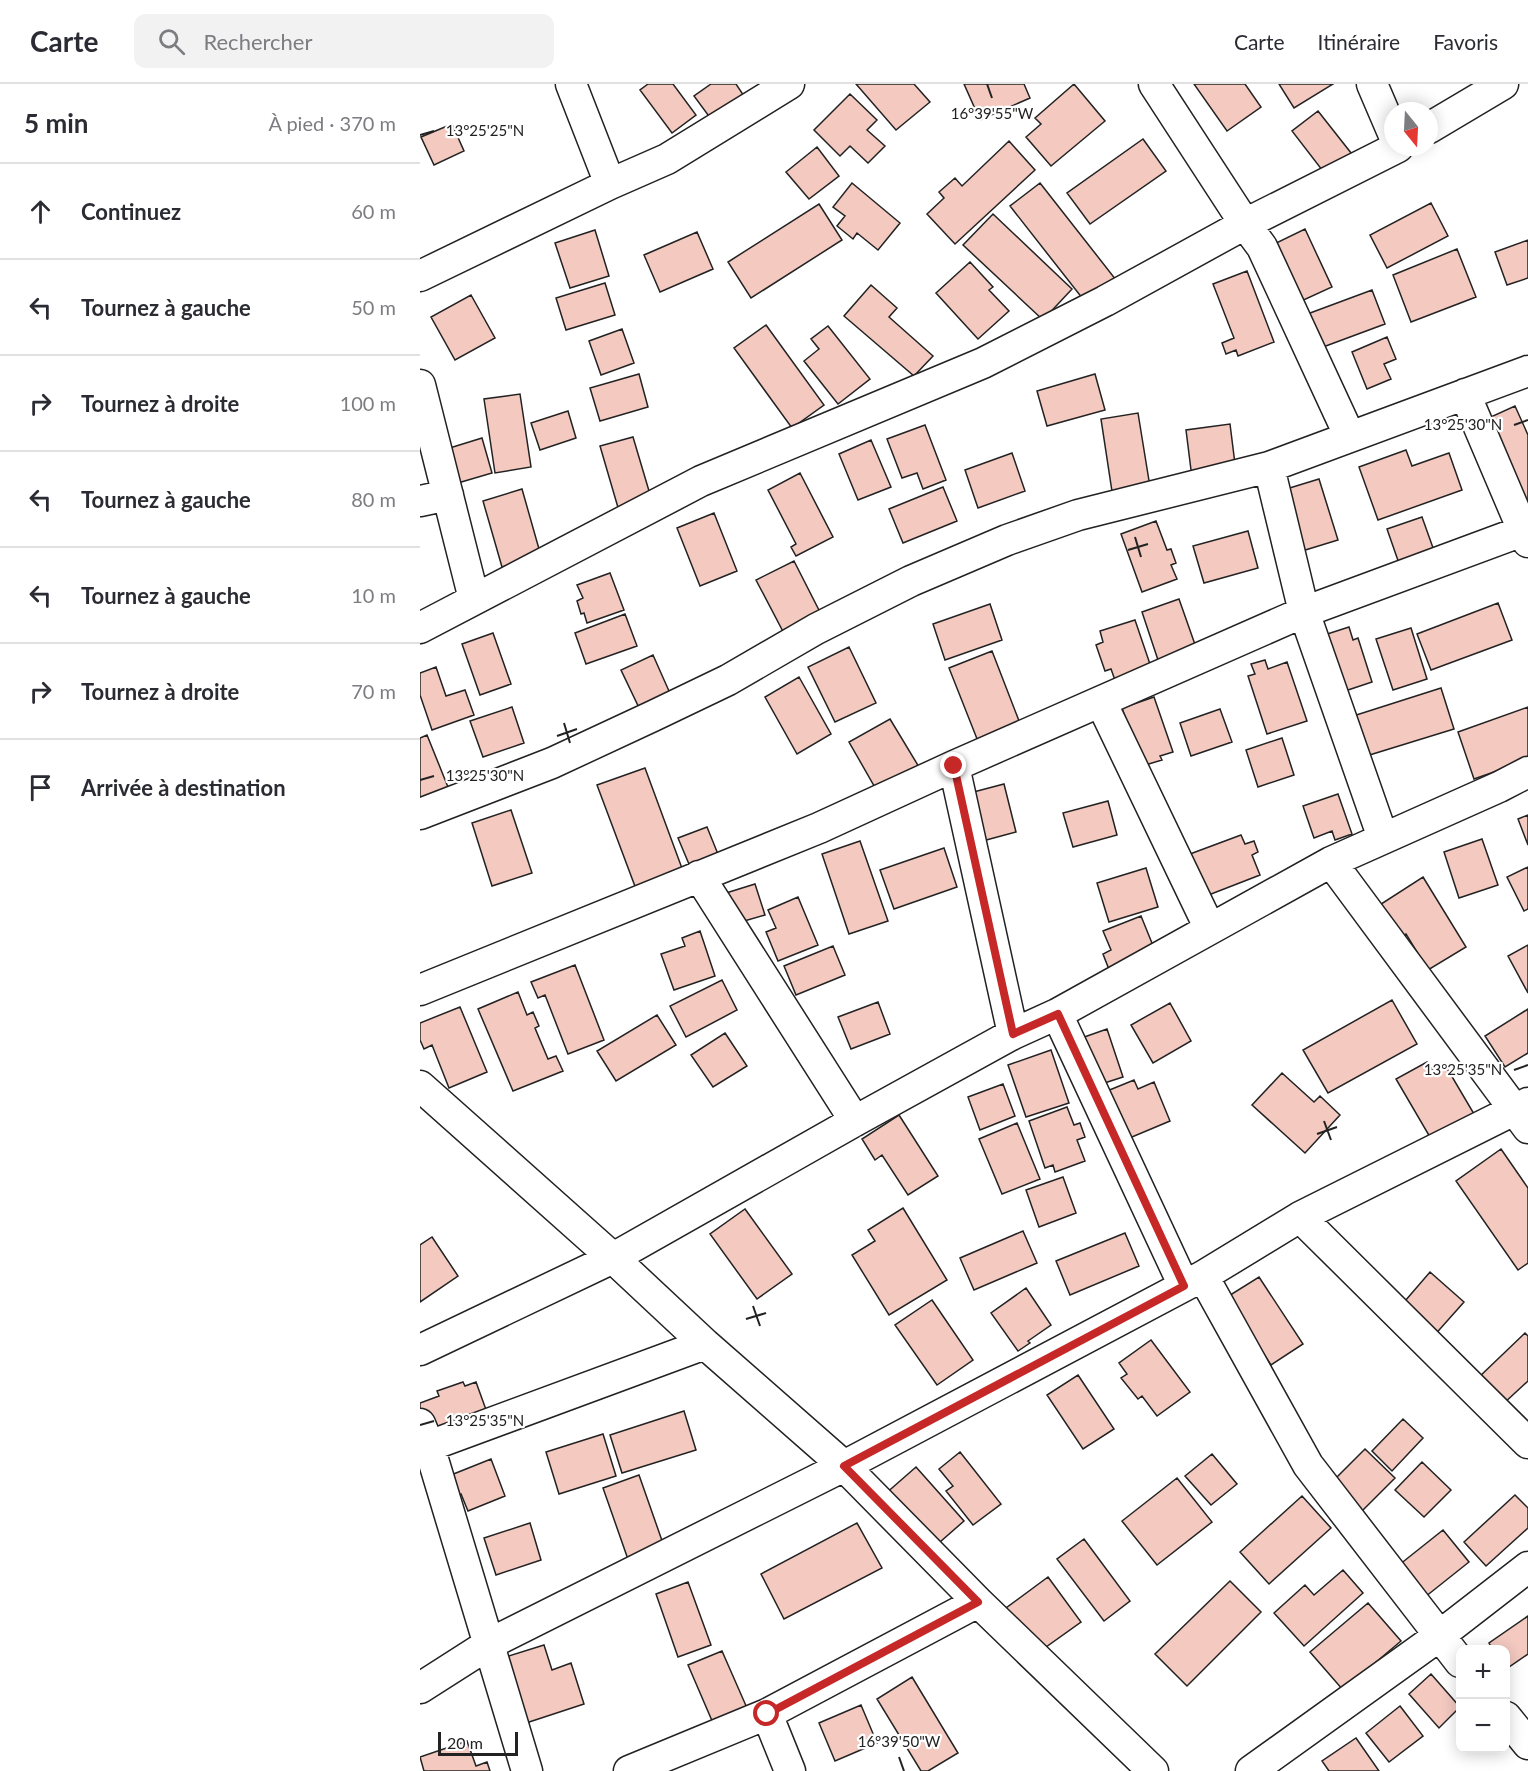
<!DOCTYPE html>
<html lang="fr">
<meta charset="utf-8">
<style>
:root{--surface:#fff;--page:#f2f2f3;--text:#2b2b33;--muted:#7c7c81;--line:#e1e1e2}
body{margin:0;font-family:Lato,sans-serif;background:var(--page);color:var(--text)}
.controls{position:absolute;right:18px;bottom:18px;display:grid;overflow:hidden;border-radius:12px;box-shadow:0 3px 15px #0003}
.controls button{width:54px;height:54px;display:grid;place-items:center;padding:0;border:0;border-bottom:2px solid var(--line);background:var(--surface);color:var(--text);font:30px sans-serif}
.compass{position:absolute;left:964px;top:18px;width:54px;height:54px;border-radius:50%;background:var(--surface);box-shadow:0 3px 15px #0003;rotate:162deg}
.scale{position:absolute;left:18px;bottom:15px;width:80px;box-sizing:border-box;padding-left:6px;border:3px solid #222;border-top:0;font-size:16px;line-height:21px;white-space:nowrap;color:#222;-webkit-text-stroke:4px #fff;paint-order:stroke}
.stop{position:absolute;width:18px;height:18px;margin:-14px;border:4px solid #c62828;border-radius:50%;background:#fff}
.stop.end{background:#c62828;border-color:#fff;box-shadow:0 2px 6px #0008}
.list{margin:0;padding:0;list-style:none}
h2{display:flex;justify-content:space-between;align-items:center;height:78px;margin:0;padding:0 24px;font-size:26px}
h2 small{font-size:20px;font-weight:400;color:var(--muted)}
.list li{display:grid;grid-template-columns:39px 1fr auto;gap:18px;align-items:center;box-sizing:border-box;height:96px;padding:0 24px;border-top:2px solid var(--line)}
.list b{display:block;font-size:22px;white-space:nowrap}
.list em{font-size:20px;font-style:normal;color:var(--muted)}
.icon{flex:none;width:33px;height:33px;fill:none;stroke:currentColor;stroke-width:2;stroke-linecap:round;stroke-linejoin:round}
.map{position:relative;flex:none;width:1108px;height:1687px;overflow:hidden}
header{display:flex;align-items:center;gap:36px;box-sizing:border-box;height:84px;padding:0 30px;background:var(--surface);border-bottom:2px solid var(--line)}
header strong{font-size:28px}
nav{display:flex;gap:33px;margin-inline-start:auto;font-size:21px}
.search{width:420px;height:54px;background:var(--page);display:flex;align-items:center;gap:15px;box-sizing:border-box;padding:0 21px;border-radius:12px;color:var(--muted);font-size:22px}
main{display:flex}
aside{flex:1;background:var(--surface)}
.map>svg:first-child{display:block}
.building{fill:#f3c9c0;stroke:#222;stroke-width:1.5}
.lines{fill:none;stroke-linecap:round;stroke-linejoin:round}
.minor-casing{stroke:#222;stroke-width:33}
.minor{stroke:#fff;stroke-width:30}
.route{stroke:#c62828;stroke-width:8}
.ticks{fill:none;stroke:#222;stroke-width:2}
.ticks-label{font-size:15px;text-anchor:middle;fill:#222;stroke:#fff;stroke-width:4.5;stroke-linejoin:round;paint-order:stroke}
</style>
<header>
<strong>Carte</strong>
<div class="search"><svg class="icon" aria-label="search" viewBox="0 0 24 24"><circle cx="10" cy="10" r="6"/><path d="M15 15l6 6"/></svg>Rechercher</div>
<nav><a>Carte</a><a>Itinéraire</a><a>Favoris</a></nav>
</header>
<main>
<aside>
<h2>5 min<small>À pied · 370 m</small></h2>
<ul class="list">
<li><svg class="icon" aria-label="ahead" viewBox="0 0 24 24"><path d="M12 20V5M6 11l6-6 6 6"/></svg><div><b>Continuez</b></div><em>60 m</em></li>
<li><svg class="icon" aria-label="left" viewBox="0 0 24 24"><path d="M17 20v-9H6M10 6l-5 5 5 5"/></svg><div><b>Tournez à gauche</b></div><em>50 m</em></li>
<li><svg class="icon" aria-label="right" viewBox="0 0 24 24"><path d="M7 20v-9h11M14 6l5 5-5 5"/></svg><div><b>Tournez à droite</b></div><em>100 m</em></li>
<li><svg class="icon" aria-label="left" viewBox="0 0 24 24"><path d="M17 20v-9H6M10 6l-5 5 5 5"/></svg><div><b>Tournez à gauche</b></div><em>80 m</em></li>
<li><svg class="icon" aria-label="left" viewBox="0 0 24 24"><path d="M17 20v-9H6M10 6l-5 5 5 5"/></svg><div><b>Tournez à gauche</b></div><em>10 m</em></li>
<li><svg class="icon" aria-label="right" viewBox="0 0 24 24"><path d="M7 20v-9h11M14 6l5 5-5 5"/></svg><div><b>Tournez à droite</b></div><em>70 m</em></li>
<li><svg class="icon" aria-label="arrive" viewBox="0 0 24 24"><path d="M6 21V4h12l-3 4 3 4H6"/></svg><div><b>Arrivée à destination</b></div></li>
</ul>
</aside>
<div class="map">
<svg width="1108" height="1687" viewBox="0 0 1108 1687">
<rect width="100%" height="100%" fill="#fff"/>
<!-- building -->
<path class="building" d="M 228,0 L 253,0 L 276,31 L 252,49 L 220,6 Z
M 291,0 L 316,0 L 324,12 L 291,35 L 274,12 Z
M 436,0 L 494,0 L 510,18 L 476,46 Z
M 544,0 L 604,0 L 610,14 L 560,36 Z
M 654,0 L 685,37 L 631,82 L 606,53 L 621,40 L 615,34 Z
M 774,0 L 825,0 L 841,23 L 807,47 Z
M 859,0 L 913,0 L 874,24 Z
M 430,10 L 457,36 L 447,46 L 465,62 L 448,79 L 430,62 L 420,72 L 394,46 Z
M 898,27 L 935,74 L 909,95 L 872,47 Z
M 32,40 L 44,67 L 14,81 L 1,53 Z
M 723,55 L 746,87 L 670,140 L 647,109 Z
M 589,57 L 615,86 L 535,160 L 507,130 L 524,114 L 519,108 L 535,94 L 542,102 Z
M 397,63 L 419,92 L 389,115 L 366,88 Z
M 432,99 L 480,139 L 458,166 L 437,149 L 433,155 L 417,142 L 425,132 L 413,123 Z
M 620,99 L 700,201 L 670,224 L 590,122 Z
M 1011,119 L 1028,152 L 967,184 L 950,151 Z
M 399,120 L 422,156 L 331,214 L 308,178 Z
M 573,130 L 652,205 L 623,236 L 543,161 Z
M 885,145 L 912,203 L 877,219 L 850,162 Z
M 175,146 L 189,192 L 150,204 L 135,159 Z
M 277,148 L 293,185 L 240,208 L 224,171 Z
M 1108,156 L 1108,194 L 1087,201 L 1075,168 Z
M 1037,165 L 1056,213 L 991,238 L 973,191 Z
M 550,178 L 573,203 L 569,206 L 589,227 L 558,255 L 516,209 Z
M 827,187 L 854,258 L 818,272 L 816,266 L 806,270 L 802,259 L 814,254 L 793,200 Z
M 185,199 L 195,231 L 146,246 L 136,214 Z
M 451,201 L 477,224 L 469,233 L 513,272 L 494,292 L 424,232 Z
M 952,206 L 965,240 L 895,266 L 882,232 Z
M 51,211 L 75,254 L 35,276 L 11,233 Z
M 346,241 L 404,321 L 372,344 L 314,264 Z
M 408,242 L 450,295 L 418,320 L 384,277 L 399,265 L 391,255 Z
M 202,245 L 214,279 L 181,291 L 169,257 Z
M 967,253 L 976,275 L 964,280 L 971,295 L 947,305 L 932,268 Z
M 219,290 L 228,323 L 180,337 L 170,304 Z
M 675,290 L 685,326 L 627,342 L 617,307 Z
M 100,310 L 111,383 L 75,389 L 64,315 Z
M 1095,322 L 1108,351 L 1108,431 L 1064,336 Z
M 148,327 L 156,354 L 120,366 L 111,339 Z
M 718,329 L 731,409 L 693,414 L 681,335 Z
M 810,340 L 816,388 L 772,394 L 766,346 Z
M 505,341 L 526,396 L 503,405 L 497,389 L 482,394 L 467,355 Z
M 213,353 L 232,417 L 199,427 L 180,362 Z
M 62,354 L 72,389 L 31,401 L 20,367 Z
M 451,356 L 471,403 L 438,416 L 419,370 Z
M 986,366 L 992,382 L 1029,369 L 1042,406 L 958,436 L 939,383 Z
M 592,369 L 605,407 L 558,424 L 545,386 Z
M 380,389 L 413,453 L 376,472 L 371,463 L 376,460 L 348,406 Z
M 899,395 L 918,456 L 882,467 L 863,406 Z
M 523,403 L 537,437 L 483,459 L 469,425 Z
M 102,405 L 121,472 L 82,483 L 63,417 Z
M 294,429 L 317,487 L 280,502 L 257,444 Z
M 1002,433 L 1017,475 L 982,488 L 967,445 Z
M 736,437 L 747,466 L 751,465 L 756,479 L 751,481 L 757,495 L 722,508 L 701,450 Z
M 828,447 L 838,484 L 784,499 L 773,462 Z
M 374,477 L 405,538 L 368,557 L 336,496 Z
M 190,489 L 204,526 L 167,539 L 164,529 L 161,530 L 157,517 L 163,514 L 157,501 Z
M 759,515 L 778,569 L 740,582 L 722,528 Z
M 1078,519 L 1092,556 L 1011,586 L 997,550 Z
M 570,520 L 582,556 L 525,576 L 513,540 Z
M 205,530 L 217,562 L 166,580 L 155,549 Z
M 715,536 L 732,586 L 696,599 L 691,585 L 685,587 L 676,561 L 683,558 L 680,547 Z
M 929,543 L 933,556 L 938,554 L 952,598 L 916,610 L 898,553 Z
M 991,544 L 1007,595 L 973,606 L 956,555 Z
M 73,549 L 91,600 L 60,611 L 42,560 Z
M 429,563 L 456,619 L 415,638 L 388,583 Z
M 572,567 L 601,642 L 561,665 L 529,584 Z
M 233,571 L 253,616 L 222,630 L 201,586 Z
M 845,576 L 848,585 L 867,578 L 887,637 L 847,650 L 828,592 L 835,590 L 831,580 Z
M 16,583 L 26,612 L 45,606 L 54,631 L 12,646 L 0,611 L 0,589 Z
M 379,593 L 411,650 L 377,670 L 345,613 Z
M 1021,604 L 1034,645 L 943,673 L 930,633 Z
M 734,613 L 753,668 L 740,672 L 742,676 L 722,682 L 702,624 Z
M 92,623 L 104,659 L 63,673 L 50,637 Z
M 1108,623 L 1108,676 L 1054,695 L 1038,648 Z
M 800,625 L 812,658 L 771,672 L 760,639 Z
M 470,635 L 499,683 L 457,707 L 429,658 Z
M 7,651 L 30,708 L 0,720 L 0,654 Z
M 862,654 L 874,691 L 838,703 L 826,666 Z
M 225,684 L 263,787 L 216,805 L 177,701 Z
M 584,700 L 596,748 L 555,759 L 542,711 Z
M 918,710 L 932,750 L 915,756 L 912,747 L 894,754 L 883,722 Z
M 688,717 L 697,751 L 653,763 L 643,729 Z
M 91,726 L 112,789 L 72,802 L 52,739 Z
M 1108,731 L 1108,761 L 1098,735 Z
M 287,743 L 302,780 L 274,792 L 258,754 Z
M 821,751 L 825,760 L 834,757 L 838,768 L 832,771 L 840,791 L 786,812 L 770,770 Z
M 1062,755 L 1078,801 L 1039,814 L 1024,768 Z
M 440,757 L 468,837 L 429,850 L 402,770 Z
M 524,764 L 537,803 L 474,825 L 460,786 Z
M 1108,783 L 1108,825 L 1104,827 L 1087,793 Z
M 726,784 L 738,823 L 689,838 L 677,799 Z
M 1003,793 L 1046,863 L 1008,886 L 986,850 L 979,854 L 958,822 Z
M 335,800 L 345,831 L 300,844 L 290,814 Z
M 378,813 L 398,861 L 358,877 L 346,848 L 356,844 L 348,826 Z
M 721,832 L 736,869 L 690,888 L 683,870 L 691,866 L 683,847 Z
M 280,847 L 295,892 L 254,906 L 241,870 L 265,862 L 262,854 Z
M 1108,861 L 1108,909 L 1088,872 Z
M 413,862 L 425,891 L 376,911 L 364,882 Z
M 155,881 L 184,956 L 148,970 L 125,911 L 118,914 L 111,898 Z
M 302,896 L 317,926 L 266,953 L 250,922 Z
M 98,908 L 107,931 L 113,928 L 119,942 L 115,944 L 128,975 L 136,972 L 143,987 L 93,1007 L 58,925 Z
M 972,916 L 997,960 L 908,1009 L 883,966 Z
M 458,918 L 470,950 L 431,965 L 418,933 Z
M 750,919 L 771,957 L 733,979 L 711,941 Z
M 40,923 L 67,988 L 29,1004 L 12,961 L 4,965 L 0,956 L 0,939 Z
M 1108,925 L 1108,969 L 1085,983 L 1065,952 Z
M 237,931 L 256,961 L 196,997 L 177,967 Z
M 687,945 L 703,993 L 669,1004 L 653,957 Z
M 305,949 L 327,982 L 293,1003 L 271,971 Z
M 631,966 L 649,1019 L 606,1033 L 588,981 Z
M 1007,978 L 1012,985 L 1024,979 L 1057,1035 L 1014,1060 L 976,995 Z
M 862,989 L 894,1018 L 900,1012 L 920,1031 L 885,1069 L 832,1021 Z
M 714,996 L 718,1005 L 734,998 L 750,1037 L 693,1061 L 687,1007 Z
M 583,1000 L 595,1032 L 560,1046 L 548,1013 Z
M 647,1023 L 654,1041 L 660,1039 L 665,1053 L 657,1056 L 665,1077 L 635,1088 L 633,1081 L 625,1084 L 609,1037 Z
M 479,1031 L 518,1092 L 488,1111 L 462,1071 L 455,1076 L 442,1055 Z
M 597,1039 L 620,1095 L 582,1110 L 559,1055 Z
M 1081,1065 L 1108,1104 L 1108,1179 L 1098,1186 L 1036,1097 Z
M 643,1093 L 656,1129 L 619,1143 L 606,1106 Z
M 483,1124 L 527,1196 L 469,1231 L 432,1171 L 455,1157 L 448,1146 Z
M 325,1125 L 372,1190 L 337,1215 L 290,1150 Z
M 603,1147 L 617,1179 L 554,1206 L 540,1174 Z
M 705,1149 L 719,1182 L 650,1211 L 636,1177 Z
M 12,1153 L 38,1192 L 0,1218 L 0,1161 Z
M 1010,1188 L 1044,1218 L 1012,1254 L 979,1224 Z
M 839,1193 L 883,1260 L 851,1281 L 807,1213 Z
M 606,1204 L 631,1241 L 608,1257 L 610,1259 L 598,1267 L 571,1229 Z
M 512,1216 L 553,1276 L 517,1301 L 475,1241 Z
M 1105,1249 L 1108,1252 L 1108,1297 L 1082,1321 L 1057,1295 Z
M 731,1256 L 770,1308 L 737,1332 L 722,1312 L 718,1315 L 701,1294 L 707,1290 L 699,1279 Z
M 658,1291 L 694,1345 L 663,1365 L 627,1311 Z
M 43,1298 L 45,1302 L 56,1298 L 69,1334 L 9,1356 L 0,1330 L 0,1319 L 19,1312 L 17,1307 Z
M 264,1327 L 276,1366 L 202,1389 L 190,1351 Z
M 983,1335 L 1003,1354 L 972,1387 L 952,1367 Z
M 183,1350 L 196,1392 L 139,1410 L 126,1368 Z
M 945,1365 L 975,1394 L 938,1431 L 908,1402 Z
M 540,1368 L 581,1420 L 553,1441 L 526,1407 L 533,1402 L 519,1385 Z
M 792,1370 L 817,1400 L 791,1421 L 765,1392 Z
M 71,1375 L 85,1412 L 48,1427 L 41,1410 L 29,1415 L 21,1395 Z
M 1002,1378 L 1031,1406 L 1004,1433 L 975,1406 Z
M 496,1383 L 544,1437 L 512,1465 L 464,1411 Z
M 219,1391 L 246,1468 L 210,1481 L 183,1404 Z
M 757,1394 L 792,1438 L 737,1481 L 702,1437 Z
M 1095,1411 L 1108,1424 L 1108,1444 L 1066,1482 L 1044,1458 Z
M 882,1412 L 911,1444 L 849,1500 L 820,1468 Z
M 110,1439 L 121,1476 L 76,1491 L 64,1454 Z
M 437,1439 L 462,1484 L 364,1535 L 341,1490 Z
M 1023,1446 L 1049,1478 L 1005,1513 L 979,1481 Z
M 664,1455 L 710,1517 L 684,1537 L 637,1475 Z
M 923,1486 L 943,1509 L 884,1562 L 854,1529 L 885,1501 L 894,1511 Z
M 628,1493 L 661,1538 L 619,1568 L 586,1524 Z
M 810,1497 L 841,1528 L 767,1602 L 735,1570 Z
M 268,1498 L 291,1561 L 258,1573 L 236,1510 Z
M 948,1519 L 981,1557 L 923,1606 L 890,1568 Z
M 1108,1532 L 1108,1570 L 1086,1585 L 1086,1566 L 1073,1566 L 1069,1559 Z
M 124,1561 L 132,1586 L 151,1579 L 164,1620 L 100,1641 L 79,1575 Z
M 302,1567 L 327,1624 L 293,1639 L 268,1581 Z
M 1011,1590 L 1040,1623 L 1019,1644 L 989,1610 Z
M 492,1593 L 538,1669 L 508,1687 L 501,1687 L 457,1615 Z
M 441,1621 L 457,1659 L 415,1677 L 399,1639 Z
M 980,1622 L 1003,1652 L 969,1678 L 946,1649 Z
M 936,1654 L 959,1687 L 909,1687 L 902,1677 Z
M 47,1657 L 56,1682 L 67,1678 L 70,1687 L 4,1687 L 0,1673 Z"/>
<g class="lines">
<defs>
<path id="minor" d="M 151,0 L 190,100
M 734,0 L 825,140 L 842,163 L 930,353
M 952,0 L 973,49
M 1009,44 L 1083,0
M 0,192 L 190,100 L 247,75 L 369,0
M 0,301 L 54,515
M 1045,310 L 1108,458
M 849,383 L 884,528 L 963,754
M 0,417 L 28,411
M 0,544 L 281,397 L 563,279 L 685,217 L 825,140 L 978,63
M 681,618 L 790,845
M 534,682 L 593,950
M 0,730 L 132,679 L 233,632 L 308,596 L 396,545 L 491,497 L 587,456 L 658,431 L 849,383 L 1108,287
M 911,778 L 1108,1044
M 279,792 L 435,1037
M 0,906 L 399,744 L 534,682 L 884,528 L 1108,445
M 637,930 L 764,1202
M 0,1002 L 193,1174 L 285,1260 L 424,1382 L 558,1518 L 733,1687
M 880,1133 L 1108,1359
M 783,1192 L 888,1381 L 1040,1578
M 0,1266 L 193,1174 L 435,1037 L 593,950 L 637,930 L 911,778 L 1079,703 L 1108,688
M 0,1340 L 9,1362 L 107,1687
M 9,1362 L 285,1260
M 0,1604 L 69,1560 L 424,1382 L 783,1192 L 880,1133 L 1108,1019
M 347,1630 L 370,1687
M 1086,1633 L 1108,1660
M 209,1687 L 347,1630 L 558,1518
M 831,1687 L 1019,1552 L 1108,1483"/>
</defs>
<!-- minor casing -->
<use href="#minor" class="minor-casing"/>
<!-- minor -->
<use href="#minor" class="minor"/>
</g>
<g class="lines">
<!-- route -->
<path class="route" d="M 347,1630 L 558,1518 L 424,1382 L 764,1202 L 638,930 L 593,950 L 534,682"/>
</g>
<!-- ticks -->
<path class="ticks" d="M 567,0 L 572,14M 0,51 L 14,47M 1094,341 L 1108,336M 715,453 L 721,473M 708,466 L 728,460M 144,639 L 150,659M 137,652 L 157,645M 0,696 L 14,692M 1094,986 L 1108,981M 904,1037 L 911,1056M 897,1050 L 917,1043M 333,1222 L 340,1242M 326,1235 L 346,1229M 0,1341 L 14,1337M 479,1673 L 484,1687"/>
<g class="ticks-label">
<text x="572" y="35">16°39'55"W</text>
<text x="65" y="52">13°25'25"N</text>
<text x="1043" y="346">13°25'30"N</text>
<text x="65" y="697">13°25'30"N</text>
<text x="1043" y="991">13°25'35"N</text>
<text x="65" y="1342">13°25'35"N</text>
<text x="479" y="1663">16°39'50"W</text>
</g>
</svg>
<div class="controls">
<button>+</button>
<button>−</button>
</div>
<svg class="compass" viewBox="-18 -18 36 36"><path d="M0-13l5 13h-10z" fill="#e53935"/><path d="M0 13l5-13h-10z" fill="#7c7c81"/></svg>
<div class="scale">20 m</div>
<div class="stop" style="left:347px;top:1630px"></div>
<div class="stop end" style="left:534px;top:682px"></div>
</div>
</main>
